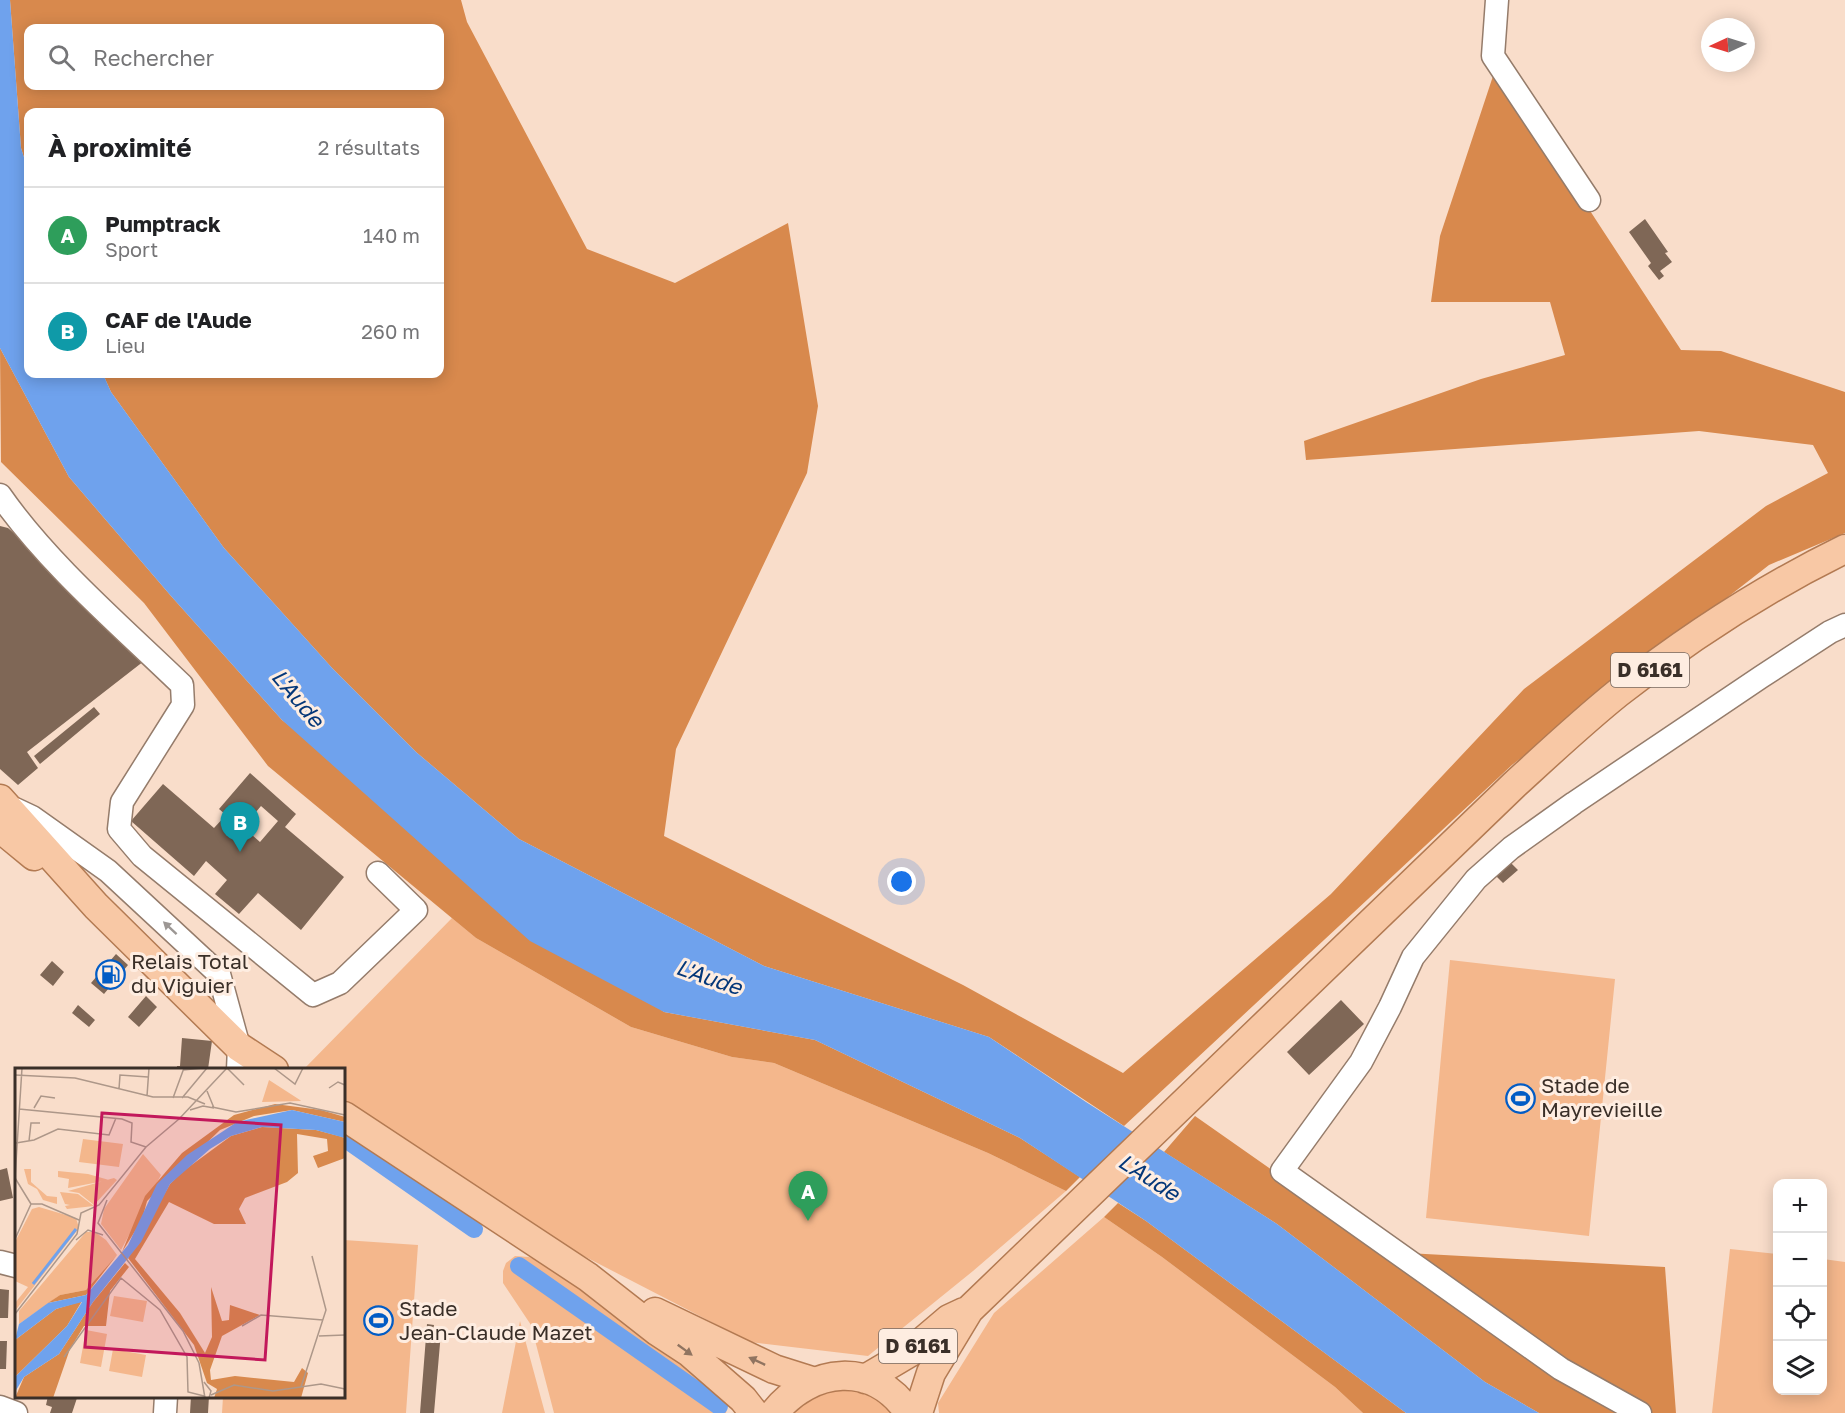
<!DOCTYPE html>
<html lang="fr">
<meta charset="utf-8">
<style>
:root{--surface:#fff;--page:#f2f2f2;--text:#202124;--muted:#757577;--line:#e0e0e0;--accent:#0b8043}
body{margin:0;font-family:"Golos Text",sans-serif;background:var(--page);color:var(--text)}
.controls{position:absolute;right:18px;bottom:18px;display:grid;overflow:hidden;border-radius:12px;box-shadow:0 3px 15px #0003}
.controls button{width:54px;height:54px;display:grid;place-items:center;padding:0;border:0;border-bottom:2px solid var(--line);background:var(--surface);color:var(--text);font:30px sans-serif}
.compass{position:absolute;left:1701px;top:18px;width:54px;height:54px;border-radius:50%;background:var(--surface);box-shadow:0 3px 15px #0003;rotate:266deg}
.you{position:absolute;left:902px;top:882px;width:21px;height:21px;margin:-15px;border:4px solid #fff;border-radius:50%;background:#1a73e8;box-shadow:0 0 0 9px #1a73e833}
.badge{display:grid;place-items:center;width:39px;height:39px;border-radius:50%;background:var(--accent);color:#fff;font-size:20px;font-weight:700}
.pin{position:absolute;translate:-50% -50px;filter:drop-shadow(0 2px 3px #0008)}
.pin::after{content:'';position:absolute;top:32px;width:21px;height:18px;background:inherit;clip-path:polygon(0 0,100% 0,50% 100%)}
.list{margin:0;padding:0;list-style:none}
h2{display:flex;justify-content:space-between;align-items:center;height:78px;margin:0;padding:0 24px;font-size:26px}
h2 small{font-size:20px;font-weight:400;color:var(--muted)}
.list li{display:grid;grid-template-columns:39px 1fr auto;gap:18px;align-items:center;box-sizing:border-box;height:96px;padding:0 24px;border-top:2px solid var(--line)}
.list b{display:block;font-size:22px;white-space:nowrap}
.list p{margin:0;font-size:20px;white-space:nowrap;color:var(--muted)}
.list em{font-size:20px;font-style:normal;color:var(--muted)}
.icon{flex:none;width:33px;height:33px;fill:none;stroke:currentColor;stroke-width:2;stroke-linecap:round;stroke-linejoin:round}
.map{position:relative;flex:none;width:1845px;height:1413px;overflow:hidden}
.search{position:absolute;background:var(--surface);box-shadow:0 3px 15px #0003;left:24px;top:24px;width:420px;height:66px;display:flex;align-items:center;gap:15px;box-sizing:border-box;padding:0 21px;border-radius:12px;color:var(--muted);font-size:22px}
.panel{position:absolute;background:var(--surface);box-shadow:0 3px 15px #0003;left:24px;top:108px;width:420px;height:270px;border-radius:12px}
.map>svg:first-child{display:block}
.green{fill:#f4b78c}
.forest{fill:#d8894d;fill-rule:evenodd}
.water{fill:#6fa2ed}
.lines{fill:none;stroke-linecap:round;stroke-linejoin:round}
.canal{stroke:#6fa2ed;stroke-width:18}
.building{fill:#7f6756;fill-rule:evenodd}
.minor-casing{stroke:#957c6b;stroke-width:25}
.major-casing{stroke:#b37a52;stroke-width:31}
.minor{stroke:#fff;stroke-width:22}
.major{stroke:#f8c8a5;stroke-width:28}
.oneway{fill:#9c9794}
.oneway2{fill:#907460}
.labels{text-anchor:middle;stroke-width:6;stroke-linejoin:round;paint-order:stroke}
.shield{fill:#feede1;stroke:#756860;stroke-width:1.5}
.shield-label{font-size:20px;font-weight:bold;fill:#3a2f28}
.poi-label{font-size:21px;fill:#3a2f28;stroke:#feede1;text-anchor:start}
.water-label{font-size:22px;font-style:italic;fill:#043779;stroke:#feede1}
.inset-river{fill:none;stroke:#6fa2ed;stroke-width:3}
.inset-road{fill:none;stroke:#ad9789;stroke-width:1.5}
.view{fill:#c2185b;fill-opacity:0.15;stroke:#c2185b;stroke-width:3}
.inset-edge{fill:none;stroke:#3a2f28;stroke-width:3}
</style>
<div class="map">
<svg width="1845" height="1413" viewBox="0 0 1845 1413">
<rect width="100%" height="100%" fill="#f9ddca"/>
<!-- green -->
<path class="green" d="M 452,918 L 476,938 L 631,1027 L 732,1057 L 774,1063 L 988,1153 L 1066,1191 L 973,1271 L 868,1356 L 750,1342 L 576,1252 L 344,1100 L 344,1070 L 303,1070 Z
M 1450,960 L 1615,979 L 1589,1236 L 1426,1218 Z
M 1104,1217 L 1162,1257 L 1335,1387 L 1363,1413 L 939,1413 L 938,1403 L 994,1313 Z
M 344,1240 L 418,1245 L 406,1413 L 222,1413 L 223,1397 L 344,1396 Z
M 1730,1249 L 1777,1254 L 1778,1390 L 1822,1390 L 1823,1259 L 1845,1262 L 1845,1413 L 1712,1413 Z
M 515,1256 L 529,1257 L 552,1267 L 651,1337 L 727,1404 L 726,1413 L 554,1413 L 531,1325 L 503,1283 L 503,1271 L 506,1263 Z
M 520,1321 L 545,1413 L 502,1413 Z
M 857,1386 L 898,1413 L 788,1413 L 802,1398 Z"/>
<!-- forest -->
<path class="forest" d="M 10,0 L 461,0 L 467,22 L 587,249 L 675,283 L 788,223 L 818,406 L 807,473 L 676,749 L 664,836 L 963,985 L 1123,1073 L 1331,894 L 1524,689 L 1766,506 L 1828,473 L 1813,445 L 1699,431 L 1306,460 L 1304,441 L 1481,379 L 1565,355 L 1550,302 L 1431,302 L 1440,236 L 1496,67 L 1681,350 L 1721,351 L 1845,392 L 1845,533 L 1769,565 L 1512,765 L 1124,1126 L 989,1037 L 764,966 L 519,839 L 416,752 L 333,669 L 224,548 L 111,392 L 103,374 L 440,374 L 440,112 L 28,112 L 28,170 L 21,148 ZM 28,28 L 440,28 L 440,86 L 28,86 Z
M 0,348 L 69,477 L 171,596 L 282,720 L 664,1012 L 815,1040 L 1020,1138 L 1080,1177 L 1066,1191 L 988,1153 L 774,1063 L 732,1057 L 631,1027 L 476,938 L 268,766 L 144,603 L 1,462 Z
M 1195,1116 L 1389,1252 L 1665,1267 L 1676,1413 L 1539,1413 L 1485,1382 L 1277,1224 L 1164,1152 Z
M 1118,1203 L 1146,1221 L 1406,1413 L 1363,1413 L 1335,1387 L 1162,1257 L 1104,1217 Z"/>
<!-- water -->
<path class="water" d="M 0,0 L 10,0 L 21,148 L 28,170 L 28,374 L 103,374 L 111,392 L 224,548 L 333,669 L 416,752 L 519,839 L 764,966 L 989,1037 L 1086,1102 L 1277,1224 L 1485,1382 L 1539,1413 L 1406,1413 L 1146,1221 L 1020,1138 L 815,1040 L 664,1012 L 530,941 L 282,720 L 171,596 L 69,477 L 0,348 Z"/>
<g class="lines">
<!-- canal -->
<path class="canal" d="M 344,1138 L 474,1229
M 519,1266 L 719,1406"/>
</g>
<!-- building -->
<path class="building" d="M 1645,219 L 1668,252 L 1665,253 L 1672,262 L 1660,271 L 1664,276 L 1659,280 L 1648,266 L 1651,263 L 1629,232 Z
M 0,526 L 8,528 L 30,547 L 144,661 L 27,752 L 38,768 L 18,785 L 0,769 Z
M 94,707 L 100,714 L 40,764 L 34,756 Z
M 250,773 L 296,814 L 285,827 L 344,877 L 301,930 L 258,893 L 239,914 L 215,894 L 227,880 L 206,861 L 194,876 L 131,821 L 163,784 L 214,828 L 226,815 L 219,809 ZM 261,806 L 278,821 L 260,842 L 243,827 Z
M 1509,861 L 1518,870 L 1503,883 L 1495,875 Z
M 116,954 L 128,965 L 104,994 L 91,983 Z
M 52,961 L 64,972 L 53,986 L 40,975 Z
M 146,996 L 157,1007 L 139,1027 L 128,1017 Z
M 1341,1000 L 1364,1024 L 1309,1075 L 1287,1052 Z
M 78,1005 L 95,1020 L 89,1027 L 72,1013 Z
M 182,1038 L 212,1041 L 208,1069 L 191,1067 L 191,1070 L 177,1070 L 177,1066 L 180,1066 Z
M 7,1168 L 13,1198 L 0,1201 L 0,1170 Z
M 0,1289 L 9,1290 L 8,1318 L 0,1318 Z
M 427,1324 L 434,1325 L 433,1330 L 441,1332 L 434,1413 L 420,1413 Z
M 0,1341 L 7,1341 L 6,1369 L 0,1369 Z
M 48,1396 L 77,1398 L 72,1413 L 50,1413 L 52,1407 L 46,1405 Z
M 191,1396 L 209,1396 L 208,1413 L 190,1413 Z"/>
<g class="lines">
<defs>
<path id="minor" d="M 1497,0 L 1493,56 L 1589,200
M 0,495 C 48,564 121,626 182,685 L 183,705 L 122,802 L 119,829 L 142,856 L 313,995 L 340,983 L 416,910 L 378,873
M 15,809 L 32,817 L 108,871 L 219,974 L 239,1047 L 238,1070
M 0,1262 L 16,1266
M 0,1407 L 16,1413
M 165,1413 L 166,1396
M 1640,1413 L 1561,1369 L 1282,1171 L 1361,1062 L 1390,1007 L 1413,957 L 1476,879 L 1511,848 L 1574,803 L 1761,677 L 1830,632 L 1845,625"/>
<path id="major" d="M 0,799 L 96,906 L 239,1047 L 274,1070
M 0,828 L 34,856
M 344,1116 L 588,1277 L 657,1331 L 689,1352 L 743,1399 L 754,1413
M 655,1312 L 774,1369 L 812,1381
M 865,1379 L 909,1353 L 949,1319 L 964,1312
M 774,1413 C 811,1367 874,1360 909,1413
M 918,1413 L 931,1373 L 969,1310 L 1515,784 C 1549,753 1582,722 1618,693 C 1688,638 1765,588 1845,549"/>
</defs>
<!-- minor casing -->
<use href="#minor" class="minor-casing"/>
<!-- major casing -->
<use href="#major" class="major-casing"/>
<!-- minor -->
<use href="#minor" class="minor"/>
<!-- major -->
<use href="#major" class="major"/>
</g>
<!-- one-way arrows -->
<defs><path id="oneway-solid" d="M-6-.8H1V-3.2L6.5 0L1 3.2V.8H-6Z" transform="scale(1.5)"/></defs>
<use class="oneway" href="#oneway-solid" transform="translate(170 928) rotate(-137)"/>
<g class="oneway2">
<use href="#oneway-solid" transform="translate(685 1350) rotate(36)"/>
<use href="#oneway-solid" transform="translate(757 1361) rotate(-155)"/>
</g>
<!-- icons -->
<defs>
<symbol id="fuel-ring" viewBox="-11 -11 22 22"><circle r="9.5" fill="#feede1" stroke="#025cc5" stroke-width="1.5"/><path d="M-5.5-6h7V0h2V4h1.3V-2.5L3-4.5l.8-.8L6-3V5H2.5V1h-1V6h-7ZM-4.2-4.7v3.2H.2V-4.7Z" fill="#025cc5"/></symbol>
<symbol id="stadium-ring" viewBox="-11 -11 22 22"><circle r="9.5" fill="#feede1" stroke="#025cc5" stroke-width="1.5"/><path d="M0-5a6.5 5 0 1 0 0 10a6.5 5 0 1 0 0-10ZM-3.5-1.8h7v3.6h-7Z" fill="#025cc5"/></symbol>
</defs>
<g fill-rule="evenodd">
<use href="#fuel-ring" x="94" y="958" width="33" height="33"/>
<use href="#stadium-ring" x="1504" y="1082" width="33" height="33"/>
<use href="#stadium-ring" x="362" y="1304" width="33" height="33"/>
</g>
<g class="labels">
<!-- shield labels -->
<g class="shield">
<rect x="1611" y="653" width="78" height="34" rx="4.5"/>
<rect x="879" y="1329" width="78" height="34" rx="4.5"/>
</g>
<g class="shield-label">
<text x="1650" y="677">D 6161</text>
<text x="918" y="1353">D 6161</text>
</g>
<!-- poi labels -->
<g class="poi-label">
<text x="131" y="969">Relais Total<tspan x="131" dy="24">du Viguier</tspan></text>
<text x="1541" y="1093">Stade de<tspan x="1541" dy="24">Mayrevieille</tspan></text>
<text x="399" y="1316">Stade<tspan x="399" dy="24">Jean-Claude Mazet</tspan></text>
</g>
<!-- water labels -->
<g class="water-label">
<text transform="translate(298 698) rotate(50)" y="8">L'Aude</text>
<text transform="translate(709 977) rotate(19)" y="8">L'Aude</text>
<text transform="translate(1149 1177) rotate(33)" y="8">L'Aude</text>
</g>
</g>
<!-- overview -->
<g transform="translate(15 1068)">
<rect width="330" height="330" fill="#f9ddca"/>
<path d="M 254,12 L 285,32 L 286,33 L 247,34 ZM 68,71 L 108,76 L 104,99 L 64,94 ZM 128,86 L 146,107 L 106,182 L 86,156 L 89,141 ZM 9,101 L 16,101 L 16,114 L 32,128 L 42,129 L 42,136 L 28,132 L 22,121 L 13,116 ZM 43,103 L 73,106 L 94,112 L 53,120 L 54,111 L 43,109 ZM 99,110 L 102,112 L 79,137 L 64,125 L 53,123 ZM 45,124 L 63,126 L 79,138 L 52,141 L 50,138 L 55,137 L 50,136 ZM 24,139 L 61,150 L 64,160 L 0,243 L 0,235 L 13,219 L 0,213 L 0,174 L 17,141 ZM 71,164 L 80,164 L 91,172 L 102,187 L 71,222 L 45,227 L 4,256 L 4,243 ZM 99,228 L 132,233 L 128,254 L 95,248 ZM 71,262 L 92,266 L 86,299 L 65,295 ZM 98,281 L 131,287 L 127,309 L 94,303 Z" fill="#f4b78c"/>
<path d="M 260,36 L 306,42 L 330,49 L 330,54 L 277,42 L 239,48 L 205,62 L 132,133 L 127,152 L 107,184 L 130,128 L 167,85 L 219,47 ZM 247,59 L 301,62 L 324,68 L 330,70 L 330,90 L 303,100 L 298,88 L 313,83 L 312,71 L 282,66 L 283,105 L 272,114 L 230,130 L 224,141 L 231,156 L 199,156 L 154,134 L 120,191 L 165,245 L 190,285 L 197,269 L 196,219 L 207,253 L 214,252 L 215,237 L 245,247 L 207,268 L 195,302 L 196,312 L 220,308 L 279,314 L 287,300 L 293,305 L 286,330 L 199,330 L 202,321 L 192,315 L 179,277 L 113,190 L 155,116 L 167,104 L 216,68 ZM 102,187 L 71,227 L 33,235 L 45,227 L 71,222 ZM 110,195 L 114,199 L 95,223 L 91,258 L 69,258 L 55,281 L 38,330 L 0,330 L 9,309 L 44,286 L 78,234 ZM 67,233 L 52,258 L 0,309 L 0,272 L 41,241 Z" fill="#d8894d"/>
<path d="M 277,42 L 330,54 L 330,70 L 301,62 L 247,59 L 216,68 L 195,81 L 155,116 L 126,174 L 78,234 L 44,286 L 9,309 L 0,324 L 0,309 L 52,258 L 67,234 L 41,241 L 0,272 L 4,256 L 33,235 L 71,227 L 113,177 L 142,116 L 172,87 L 222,54 Z" fill="#6fa2ed"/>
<path class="inset-river" d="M 18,216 L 61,161"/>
<path class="inset-road" d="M 7,0 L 0,110 L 16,136M 212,0 L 229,17M 259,0 L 280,16 L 288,0M 168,2 L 188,0M 0,7 L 60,10 L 138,29 L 173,29 L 190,36M 314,20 L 323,14 L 330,17M 104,21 L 105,7 L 133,9M 192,23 L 199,40M 132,28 L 134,0M 158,30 L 169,0M 167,30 L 192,0M 197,39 L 221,44 L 275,35 L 330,47M 19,40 L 26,28 L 40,30M 4,41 L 107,51 L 117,55 L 116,74 L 131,79M 175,42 L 188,38 L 199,40M 14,73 L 16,55 L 25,55M 1,75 L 19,72 L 43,61 L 94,67 L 101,50M 92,132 L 83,155 L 168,263 L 184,295 L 190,330M 16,136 L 27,136 L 64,152M 0,171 L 16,136M 61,172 L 73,162 L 88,167M 0,246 L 62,166 L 66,145 L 84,137 L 131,79 L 164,51 L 212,0M 227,258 L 246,247 L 308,252M 304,268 L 330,267M 49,289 L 106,210 L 145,242 L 172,289 L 173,324 L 189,328M 189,314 L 196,323 L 194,330M 286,319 L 311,242 L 297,188M 196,327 L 219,317 L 258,323 L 306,316 L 330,321"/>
<path class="view" d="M 87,45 L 266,57 L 250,292 L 70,279 Z"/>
<rect width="330" height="330" class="inset-edge"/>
</g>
</svg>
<div class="controls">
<button>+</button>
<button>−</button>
<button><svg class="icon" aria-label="locate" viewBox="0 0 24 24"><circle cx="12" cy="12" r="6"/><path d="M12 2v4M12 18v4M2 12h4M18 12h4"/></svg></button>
<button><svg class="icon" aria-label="layers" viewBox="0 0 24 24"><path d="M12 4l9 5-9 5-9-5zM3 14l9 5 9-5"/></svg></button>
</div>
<svg class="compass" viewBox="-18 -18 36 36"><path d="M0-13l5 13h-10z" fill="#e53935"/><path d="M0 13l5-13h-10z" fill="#757577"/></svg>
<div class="you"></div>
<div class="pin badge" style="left:808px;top:1221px;background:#2e9e5b">A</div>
<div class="pin badge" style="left:240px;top:852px;background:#0f9aa8">B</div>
<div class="search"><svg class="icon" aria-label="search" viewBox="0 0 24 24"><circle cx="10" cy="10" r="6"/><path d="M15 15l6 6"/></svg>Rechercher</div>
<section class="panel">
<h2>À proximité<small>2 résultats</small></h2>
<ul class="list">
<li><span class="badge" style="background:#2e9e5b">A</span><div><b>Pumptrack</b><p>Sport</p></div><em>140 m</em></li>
<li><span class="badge" style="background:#0f9aa8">B</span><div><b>CAF de l'Aude</b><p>Lieu</p></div><em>260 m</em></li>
</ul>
</section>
</div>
